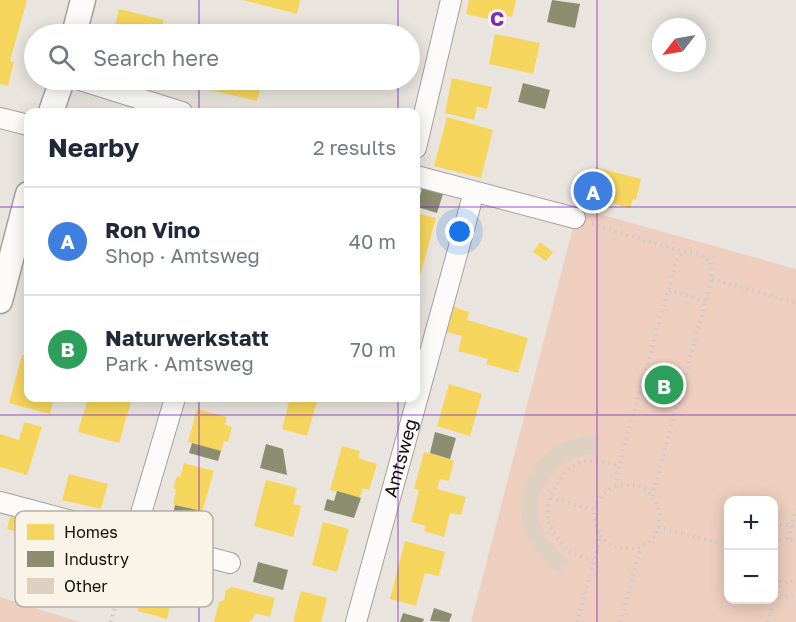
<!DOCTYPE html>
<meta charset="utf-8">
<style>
:root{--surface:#fff;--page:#f6f6f7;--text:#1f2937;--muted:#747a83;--line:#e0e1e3;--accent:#d93025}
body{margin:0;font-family:"Golos Text",sans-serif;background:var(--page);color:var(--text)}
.controls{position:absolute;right:18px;bottom:18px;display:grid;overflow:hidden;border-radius:12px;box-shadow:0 3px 15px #0003}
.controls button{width:54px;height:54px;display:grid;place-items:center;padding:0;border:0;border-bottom:2px solid var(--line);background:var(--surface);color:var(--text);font:30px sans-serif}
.compass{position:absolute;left:652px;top:18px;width:54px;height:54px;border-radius:50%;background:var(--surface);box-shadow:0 3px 15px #0003;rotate:239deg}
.you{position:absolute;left:460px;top:232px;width:21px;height:21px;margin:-15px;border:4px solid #fff;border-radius:50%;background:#1a73e8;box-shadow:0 0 0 9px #1a73e833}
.badge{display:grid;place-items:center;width:39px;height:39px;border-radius:50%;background:var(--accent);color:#fff;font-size:20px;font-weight:700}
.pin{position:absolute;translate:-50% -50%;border:3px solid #fff;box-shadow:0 2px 6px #0006}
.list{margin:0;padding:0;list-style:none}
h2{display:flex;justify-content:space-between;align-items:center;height:78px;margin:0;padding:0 24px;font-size:26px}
h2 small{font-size:20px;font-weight:400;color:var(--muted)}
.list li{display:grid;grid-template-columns:39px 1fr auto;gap:18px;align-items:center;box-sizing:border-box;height:108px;padding:0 24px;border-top:2px solid var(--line)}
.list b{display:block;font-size:22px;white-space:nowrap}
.list p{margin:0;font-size:20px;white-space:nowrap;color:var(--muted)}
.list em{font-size:20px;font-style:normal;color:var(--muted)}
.icon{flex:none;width:33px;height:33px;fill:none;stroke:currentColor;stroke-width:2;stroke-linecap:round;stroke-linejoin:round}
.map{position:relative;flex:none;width:796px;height:622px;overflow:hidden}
.search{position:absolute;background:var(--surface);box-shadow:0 3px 15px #0003;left:24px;top:24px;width:396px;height:66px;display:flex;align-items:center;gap:15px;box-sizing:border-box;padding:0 21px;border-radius:33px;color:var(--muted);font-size:22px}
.panel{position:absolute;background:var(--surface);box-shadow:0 3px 15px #0003;left:24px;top:108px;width:396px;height:294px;border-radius:12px}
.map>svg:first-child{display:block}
.green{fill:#eecebe;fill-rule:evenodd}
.homes{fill:#f6d55c}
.industry{fill:#8c8c6e}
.building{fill:#ded1c2}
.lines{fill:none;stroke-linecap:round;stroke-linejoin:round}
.minor-casing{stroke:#a5a29d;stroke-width:22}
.tertiary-casing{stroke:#a5a29d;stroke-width:27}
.path{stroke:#cbcbc9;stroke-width:4;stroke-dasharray:1.5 4.5;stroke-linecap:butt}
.minor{stroke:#fcfbfa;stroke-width:20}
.tertiary{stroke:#fcfbfa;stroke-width:24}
.grid{fill:none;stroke:#7b2cbf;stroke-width:1.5;stroke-opacity:0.55}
.labels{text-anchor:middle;stroke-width:6;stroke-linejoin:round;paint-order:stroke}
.street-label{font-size:18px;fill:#110f0b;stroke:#faf3e7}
.key{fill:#faf3e7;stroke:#b4afa5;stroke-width:1.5}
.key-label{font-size:16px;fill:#110f0b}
.grid-label{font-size:20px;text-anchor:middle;font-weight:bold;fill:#7b2cbf;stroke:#faf3e7;stroke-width:6;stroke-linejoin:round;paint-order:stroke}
</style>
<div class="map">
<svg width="796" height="622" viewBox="0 0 796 622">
<rect width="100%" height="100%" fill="#e9e5de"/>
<!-- green -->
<path class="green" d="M 578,208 L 796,269 L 796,622 L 471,622 ZM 728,500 L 774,500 L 774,600 L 728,600 Z
M 0,597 L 80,622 L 0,622 Z"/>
<!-- homes -->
<path class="homes" d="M 0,0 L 27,0 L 10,61 L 14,62 L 8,86 L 0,84 Z
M 243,0 L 300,0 L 297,14 Z
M 469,0 L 516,0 L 512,17 L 495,13 L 493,20 L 466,14 Z
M 119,9 L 164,20 L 160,34 L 110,34 L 111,29 L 114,30 Z
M 495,34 L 540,43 L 533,74 L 489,64 Z
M 452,78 L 492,87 L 487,109 L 477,107 L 474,120 L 445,113 Z
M 187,80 L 262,80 L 257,101 L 186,84 Z
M 447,117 L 493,130 L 481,178 L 434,166 Z
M 595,167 L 641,179 L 636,200 L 633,199 L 630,208 L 587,197 Z
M 416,213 L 436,218 L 420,276 L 416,274 Z
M 540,242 L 553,252 L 546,261 L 533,252 Z
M 451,306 L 469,312 L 467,320 L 528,338 L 518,373 L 486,364 L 488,359 L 458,351 L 462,336 L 444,331 Z
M 22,355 L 28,356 L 28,398 L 54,398 L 50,414 L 9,403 Z
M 449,384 L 482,394 L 470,436 L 437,426 Z
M 88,398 L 132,398 L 119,443 L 78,432 Z
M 290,398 L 318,398 L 307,436 L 282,429 Z
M 197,409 L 227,417 L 225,425 L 232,427 L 228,442 L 224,441 L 221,451 L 188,442 Z
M 24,422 L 42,427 L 27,475 L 0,467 L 0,434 L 19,440 Z
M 342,446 L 360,451 L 358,458 L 377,464 L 369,490 L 363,488 L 360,498 L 330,490 Z
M 424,452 L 454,460 L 449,481 L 440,479 L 437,489 L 466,497 L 461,515 L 450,513 L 444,537 L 424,531 L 426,526 L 411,522 L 419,490 L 414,489 Z
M 184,463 L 214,471 L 202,512 L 173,504 L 176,489 L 173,488 L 177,476 L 180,477 Z
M 69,474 L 108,484 L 101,509 L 62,500 Z
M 266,480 L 297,488 L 293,504 L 301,506 L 293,537 L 254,526 Z
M 10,517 L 25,521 L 22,533 L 7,529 Z
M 323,522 L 349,529 L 337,572 L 312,565 Z
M 405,541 L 445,552 L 439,576 L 425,573 L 416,606 L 390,599 Z
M 146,567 L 159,571 L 158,574 L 177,579 L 174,593 L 179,599 L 174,605 L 170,605 L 167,619 L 138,611 L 138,608 L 124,604 L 130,582 L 145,586 L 146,581 L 143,580 Z
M 232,587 L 275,598 L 270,617 L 255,613 L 253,619 L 248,622 L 214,622 L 219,602 L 224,600 L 226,590 Z
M 301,591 L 327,598 L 321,622 L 293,622 Z"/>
<!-- industry -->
<path class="industry" d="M 552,0 L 580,4 L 575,28 L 547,22 Z
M 523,83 L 550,90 L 545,109 L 518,102 Z
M 422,188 L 443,194 L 437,213 L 417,207 Z
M 435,432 L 456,438 L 450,459 L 430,453 Z
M 192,443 L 221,451 L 218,461 L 189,453 Z
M 266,444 L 283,449 L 287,475 L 260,468 Z
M 337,491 L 361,498 L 354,518 L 324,510 L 327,499 L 334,501 Z
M 175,505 L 206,512 L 202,527 L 172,519 Z
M 258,562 L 288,570 L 283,590 L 253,582 Z
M 434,608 L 452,614 L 449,622 L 430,621 Z
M 403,613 L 424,619 L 423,622 L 400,622 Z"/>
<!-- building -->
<path class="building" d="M 583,436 L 599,437 L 596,455 L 585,455 L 565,462 L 549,476 L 539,495 L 538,517 L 545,537 L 559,553 L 569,559 L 563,574 L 550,567 L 531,545 L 521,519 L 523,490 L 535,464 L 556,445 Z"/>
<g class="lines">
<defs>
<g id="minor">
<path d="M 80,80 L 182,112"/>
<path d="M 0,118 L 28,125"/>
<path d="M 416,148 L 451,0"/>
<path d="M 416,176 L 575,218"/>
<path d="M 0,502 L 230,563"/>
<path d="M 134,537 L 175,398"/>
<path id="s1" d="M 356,622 L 474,192"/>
</g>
<path id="tertiary" d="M 74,34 L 83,0
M 51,112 L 62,80
M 0,301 L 28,194"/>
</defs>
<!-- minor casing -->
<use href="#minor" class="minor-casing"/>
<!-- tertiary casing -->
<use href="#tertiary" class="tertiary-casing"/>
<!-- path -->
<path class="path" d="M 592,224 L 683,252
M 712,279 L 796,303
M 669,290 L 706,301
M 615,486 L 619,465 L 676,262 L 683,252 L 698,254 L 711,261 L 712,279 L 652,496
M 615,486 C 622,486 633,484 639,486 C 655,493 661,509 659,524 C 655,551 621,556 604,540 C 599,536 598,529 596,523 C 592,514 594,505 601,497 C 604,493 611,489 615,486 Z
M 551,498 L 594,510
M 774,525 L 792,525 L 796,526
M 658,527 L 728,545
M 789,539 L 796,509
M 774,543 C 781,538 788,538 796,542
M 593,561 C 586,558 574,555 568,550 C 560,543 550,529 548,519 C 544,500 563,467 582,462 C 594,459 607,463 619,465
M 774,579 L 784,583 L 796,580
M 774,595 L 782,597 L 796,595
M 111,622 L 129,556
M 577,622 L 601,537
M 620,622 L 641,547
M 768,622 L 780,581"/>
<!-- minor -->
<use href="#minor" class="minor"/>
<!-- tertiary -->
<use href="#tertiary" class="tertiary"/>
</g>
<!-- grid -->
<path class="grid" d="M 199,0 L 199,34M 398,0 L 398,34M 597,0 L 597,622M 199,80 L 199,112M 398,80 L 398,112M 0,207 L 28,207M 416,207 L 796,207M 199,398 L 199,622M 398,398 L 398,622M 0,415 L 796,415"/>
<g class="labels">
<!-- street labels -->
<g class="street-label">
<text dy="6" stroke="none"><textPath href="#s1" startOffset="170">Amtsweg</textPath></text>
</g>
</g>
<!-- legend -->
<rect x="15" y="511" width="198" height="96" rx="9" class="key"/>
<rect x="27" y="524" width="27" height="16" fill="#f6d55c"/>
<rect x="27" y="551" width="27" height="16" fill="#8c8c6e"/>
<rect x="27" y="578" width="27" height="16" fill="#ded1c2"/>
<g class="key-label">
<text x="64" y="538">Homes</text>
<text x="64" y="565">Industry</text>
<text x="64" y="592">Other</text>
</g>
<g class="grid-label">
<text x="497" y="26">C</text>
</g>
</svg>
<div class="controls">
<button>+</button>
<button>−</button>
</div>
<svg class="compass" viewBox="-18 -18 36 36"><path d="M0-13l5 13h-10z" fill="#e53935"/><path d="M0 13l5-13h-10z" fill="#747a83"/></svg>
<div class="you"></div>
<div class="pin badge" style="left:593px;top:191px;background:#3f7fe0">A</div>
<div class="pin badge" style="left:664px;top:385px;background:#2e9e5b">B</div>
<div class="search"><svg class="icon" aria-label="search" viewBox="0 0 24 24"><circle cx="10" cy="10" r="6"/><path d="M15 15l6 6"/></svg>Search here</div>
<section class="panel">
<h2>Nearby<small>2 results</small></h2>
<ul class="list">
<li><span class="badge" style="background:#3f7fe0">A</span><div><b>Ron Vino</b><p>Shop · Amtsweg</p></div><em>40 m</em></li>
<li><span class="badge" style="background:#2e9e5b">B</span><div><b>Naturwerkstatt</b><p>Park · Amtsweg</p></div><em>70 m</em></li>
</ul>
</section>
</div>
